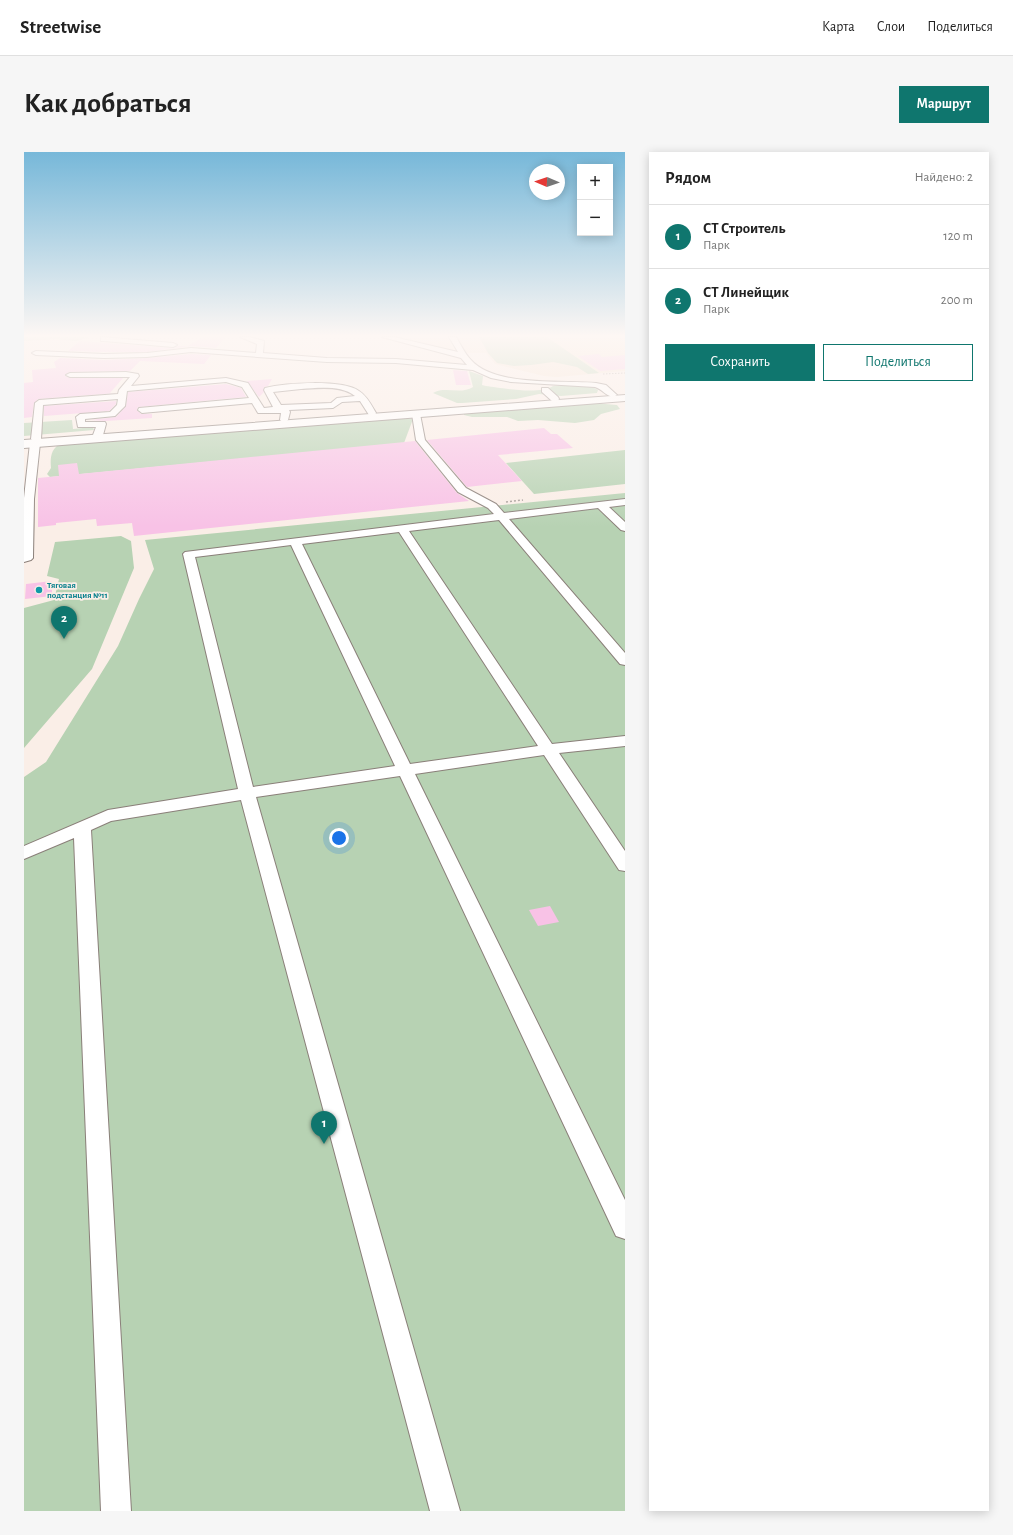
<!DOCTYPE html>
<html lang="ru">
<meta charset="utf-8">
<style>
:root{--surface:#fff;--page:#f6f6f6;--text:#222;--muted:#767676;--line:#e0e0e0;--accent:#0f766e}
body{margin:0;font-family:"Alegreya Sans",sans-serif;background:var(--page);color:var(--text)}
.controls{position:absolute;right:12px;top:12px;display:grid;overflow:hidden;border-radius:0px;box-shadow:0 2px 10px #0003}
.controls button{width:36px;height:36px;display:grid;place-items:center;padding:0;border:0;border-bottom:1px solid var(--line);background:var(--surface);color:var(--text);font:20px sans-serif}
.compass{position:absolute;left:505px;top:12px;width:36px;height:36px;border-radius:50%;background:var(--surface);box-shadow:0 2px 10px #0003;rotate:272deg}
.you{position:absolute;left:315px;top:686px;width:14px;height:14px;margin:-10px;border:3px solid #fff;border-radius:50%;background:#1a73e8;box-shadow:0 0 0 6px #1a73e833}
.badge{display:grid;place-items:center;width:26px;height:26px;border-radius:50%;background:var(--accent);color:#fff;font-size:13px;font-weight:700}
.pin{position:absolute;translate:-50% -33px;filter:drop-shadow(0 1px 2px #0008)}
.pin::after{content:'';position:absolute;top:21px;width:14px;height:12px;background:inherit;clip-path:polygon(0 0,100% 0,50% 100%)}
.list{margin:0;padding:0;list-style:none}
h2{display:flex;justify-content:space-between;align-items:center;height:52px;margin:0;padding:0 16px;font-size:17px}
h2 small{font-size:13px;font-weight:400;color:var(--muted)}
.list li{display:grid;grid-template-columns:26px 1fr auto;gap:12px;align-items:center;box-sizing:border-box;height:64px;padding:0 16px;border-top:1px solid var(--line)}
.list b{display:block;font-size:15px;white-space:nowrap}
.list p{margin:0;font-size:13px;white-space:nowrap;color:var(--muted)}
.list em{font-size:13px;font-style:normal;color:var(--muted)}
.actions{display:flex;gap:8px;padding:12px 16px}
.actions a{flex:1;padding:9px 0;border:1px solid var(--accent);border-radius:0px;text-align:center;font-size:14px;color:var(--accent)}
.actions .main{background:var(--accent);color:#fff}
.map{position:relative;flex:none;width:601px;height:1359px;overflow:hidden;border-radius:0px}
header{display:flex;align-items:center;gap:24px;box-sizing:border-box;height:56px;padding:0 20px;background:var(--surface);border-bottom:1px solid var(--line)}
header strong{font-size:19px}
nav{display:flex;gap:22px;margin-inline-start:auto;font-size:14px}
.intro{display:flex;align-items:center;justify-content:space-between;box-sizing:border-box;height:96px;padding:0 24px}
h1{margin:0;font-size:28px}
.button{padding:10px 18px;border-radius:0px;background:var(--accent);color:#fff;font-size:14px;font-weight:700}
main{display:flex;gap:24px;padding:0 24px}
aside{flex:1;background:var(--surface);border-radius:0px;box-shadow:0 2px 10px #0003}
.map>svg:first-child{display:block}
.industrial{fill:#f5e3d2}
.green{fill:#b7d2b3}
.building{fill:#f8c2e6}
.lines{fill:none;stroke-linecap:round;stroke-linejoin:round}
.minor-casing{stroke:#8a7f79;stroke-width:2}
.major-casing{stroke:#8a7f79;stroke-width:2}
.path-far1{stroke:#aaa19c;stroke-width:1;stroke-dasharray:1.5 1.5;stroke-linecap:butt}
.path{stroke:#aaa19c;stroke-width:1.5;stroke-dasharray:2 2;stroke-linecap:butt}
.minor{fill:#fff;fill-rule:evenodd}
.major{fill:#fff;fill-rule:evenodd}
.culture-dot{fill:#0f9aa8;stroke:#faeee7;stroke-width:1.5}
.labels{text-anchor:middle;stroke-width:3.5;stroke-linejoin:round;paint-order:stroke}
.far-culture-label{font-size:9px;font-weight:bold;fill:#0d838f;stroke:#faeee7;text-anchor:start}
</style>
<header>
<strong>Streetwise</strong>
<nav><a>Карта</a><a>Слои</a><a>Поделиться</a></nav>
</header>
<div class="intro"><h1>Как добраться</h1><a class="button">Маршрут</a></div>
<main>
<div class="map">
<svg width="601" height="1359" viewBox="0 0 601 1359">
<rect width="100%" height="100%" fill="#faeee7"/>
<!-- industrial -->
<path class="industrial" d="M 367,185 L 601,185 L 601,219 L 533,225 L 520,224 L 471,212 L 462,201 L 433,201 Z"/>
<!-- green -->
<path class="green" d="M 0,185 L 88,185 L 67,185 L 52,189 L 32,187 L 0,189 Z
M 455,185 L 523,185 L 575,221 L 564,222 L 553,215 L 529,210 L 507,213 L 490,214 L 473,211 L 464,201 Z
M 445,219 L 459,224 L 458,233 L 462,234 C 478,236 515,243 529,234 C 542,234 563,230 574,238 L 573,241 L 537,244 L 515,242 L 492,247 L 438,251 L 433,251 L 409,241 C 421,234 437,243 449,235 Z
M 559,250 L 593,253 L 596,257 L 577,262 L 570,268 L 551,271 L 514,268 L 494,269 L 483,265 L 448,265 L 440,263 L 440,260 Z
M 378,265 L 389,267 L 380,291 L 26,325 L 23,322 L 27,316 C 26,305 27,297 37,291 Z
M 48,268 L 49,277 L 69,275 L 70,278 L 0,284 L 0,271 Z
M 601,298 L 601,332 L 510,342 L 482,311 Z
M 601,341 L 601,1359 L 0,1359 L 0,625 L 22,610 L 94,494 L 115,447 L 130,417 L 121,388 Z
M 97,384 L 107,389 L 110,416 L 68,517 L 0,596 L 0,456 L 30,448 L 35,427 L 23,424 L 31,390 Z"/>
<!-- building -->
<path class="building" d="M 179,185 L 201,185 L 192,196 L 167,194 L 123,200 L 80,200 L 44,199 L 56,189 L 149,196 L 154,194 L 164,194 Z
M 167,202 L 187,203 L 180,212 L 116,209 L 106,219 L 45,220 L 41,224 L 46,226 L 99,226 L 86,241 L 93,241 L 14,247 L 10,251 L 8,265 L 0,266 L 0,231 L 9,230 L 8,218 L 32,216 L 30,210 L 36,206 L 80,208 L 123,206 Z
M 575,202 L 578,205 L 601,203 L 601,217 L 576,219 L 554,204 Z
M 429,218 L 443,219 L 447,233 L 432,233 Z
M 248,227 L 244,234 L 240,235 L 240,240 L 235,245 L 223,229 Z
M 202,232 L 217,236 L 222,245 L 114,255 L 113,258 L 117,262 L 128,262 L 128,266 L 82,269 L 66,268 L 92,265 L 102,254 L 104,240 Z
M 92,249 L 92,252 L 85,259 L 20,264 L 20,254 Z
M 520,276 L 527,282 L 533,282 L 549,296 L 474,303 L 498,329 L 443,335 L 403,288 Z
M 391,289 L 433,341 L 445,349 L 110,384 L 108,371 L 73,374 L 72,367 L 32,371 L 32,373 L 14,375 L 14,326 L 35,324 L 34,313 L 53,311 L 55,322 Z
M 28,429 L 28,444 L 1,447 L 2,432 Z
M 526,754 L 535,770 L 514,774 L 505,758 Z"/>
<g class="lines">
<defs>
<path id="minor" d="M 77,185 L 149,191 L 153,193 L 149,195 L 80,189 L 77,189 Z
M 216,185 L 226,185 L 240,189 L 239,201 L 303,206 L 372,207 L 443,213 L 437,206 L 358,185 L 370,185 L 434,200 L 425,185 L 432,185 C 437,193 441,202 447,208 C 471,235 538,228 572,231 L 582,233 L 593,243 L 589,245 C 582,244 578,237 571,235 L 487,230 L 467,226 L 449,218 L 372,211 L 303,210 L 167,200 L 123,205 L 80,206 L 12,203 L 8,201 L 12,199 L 80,202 L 123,201 L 167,196 L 232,201 L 233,192 Z
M 102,220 L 114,222 L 115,224 L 107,234 L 202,226 L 224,231 L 240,256 L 249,255 L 240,238 L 241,236 C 261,231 318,227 335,239 C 343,244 348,254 352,261 L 351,263 L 345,263 L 336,249 L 318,250 L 309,256 L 265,258 L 266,260 L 264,268 L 260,271 L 256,268 L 257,261 L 234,261 L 228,251 L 118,261 L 114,258 L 115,256 L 225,246 L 218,235 L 202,230 L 103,239 L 101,254 L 91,264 L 61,267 L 61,270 L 81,270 L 82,272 L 79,283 L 74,286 L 69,283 L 72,275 L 54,275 L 52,265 L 56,262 L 86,260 L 93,253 L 94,247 L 19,253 L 17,287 L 14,289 L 16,291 L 10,347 L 9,406 L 7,408 L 0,410 L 0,346 L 6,291 L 9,289 L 7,287 L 11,251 L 15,248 L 94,242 L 95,238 L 106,225 L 46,225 L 42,223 L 46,221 ZM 277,237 C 294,236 317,233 331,244 L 313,246 L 307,251 L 257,253 L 249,240 Z
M 518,236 L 524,236 L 534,245 L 535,247 L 534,249 L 528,249 L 518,240 Z
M 392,259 L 396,262 L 401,288 L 442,336 L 472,352 L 480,361 L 601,347 L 601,353 L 585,355 L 601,370 L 601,379 L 597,378 L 574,356 L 485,367 L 601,501 L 601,513 L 596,512 L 475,368 L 385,379 L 528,592 L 601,584 L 601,594 L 535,601 L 601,699 L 601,719 L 595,718 L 520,603 L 391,622 L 601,1048 L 601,1087 L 592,1084 L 376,624 L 232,645 L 436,1359 L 406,1359 L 217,648 L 87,669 L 67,678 L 107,1359 L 77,1359 L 50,686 L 0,707 L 0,694 L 84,658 L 214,637 L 159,402 L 161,400 L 470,362 L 464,356 L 434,340 L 392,288 L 388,262 ZM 375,380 L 514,594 L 386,612 L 278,392 ZM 267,393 L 371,614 L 229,635 L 171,405 Z"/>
<path id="major" d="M 601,243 L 601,249 L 0,296 L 0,288 Z"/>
</defs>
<!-- minor casing -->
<use href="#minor" class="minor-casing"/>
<!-- major casing -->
<use href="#major" class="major-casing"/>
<!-- path-far1 -->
<path class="path-far1" d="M 579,222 L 601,221"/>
<!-- path -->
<path class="path" d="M 482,350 L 499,348"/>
<!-- minor -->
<use href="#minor" class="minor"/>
<!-- major -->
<use href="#major" class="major"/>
</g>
<!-- sky -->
<linearGradient id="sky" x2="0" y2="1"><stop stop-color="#77b8d9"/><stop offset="0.49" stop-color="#fdf7f4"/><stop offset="1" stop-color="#fdf7f4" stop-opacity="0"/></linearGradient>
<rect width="601" height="375" fill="url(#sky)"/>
<!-- markers -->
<circle class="culture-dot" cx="15" cy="438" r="4"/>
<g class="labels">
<!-- far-culture labels -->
<g class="far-culture-label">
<text x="23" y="436">Тяговая<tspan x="23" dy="10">подстанция №11</tspan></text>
</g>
</g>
</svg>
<div class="controls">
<button>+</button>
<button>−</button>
</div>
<svg class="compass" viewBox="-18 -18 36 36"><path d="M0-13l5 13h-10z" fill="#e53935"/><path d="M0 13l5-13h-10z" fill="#767676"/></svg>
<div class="you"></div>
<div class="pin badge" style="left:300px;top:992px">1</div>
<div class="pin badge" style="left:40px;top:487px">2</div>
</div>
<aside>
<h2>Рядом<small>Найдено: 2</small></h2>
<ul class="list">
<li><span class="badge">1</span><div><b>СТ Строитель</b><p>Парк</p></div><em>120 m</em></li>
<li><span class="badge">2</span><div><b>СТ Линейщик</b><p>Парк</p></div><em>200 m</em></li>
</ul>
<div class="actions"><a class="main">Сохранить</a><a>Поделиться</a></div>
</aside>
</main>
